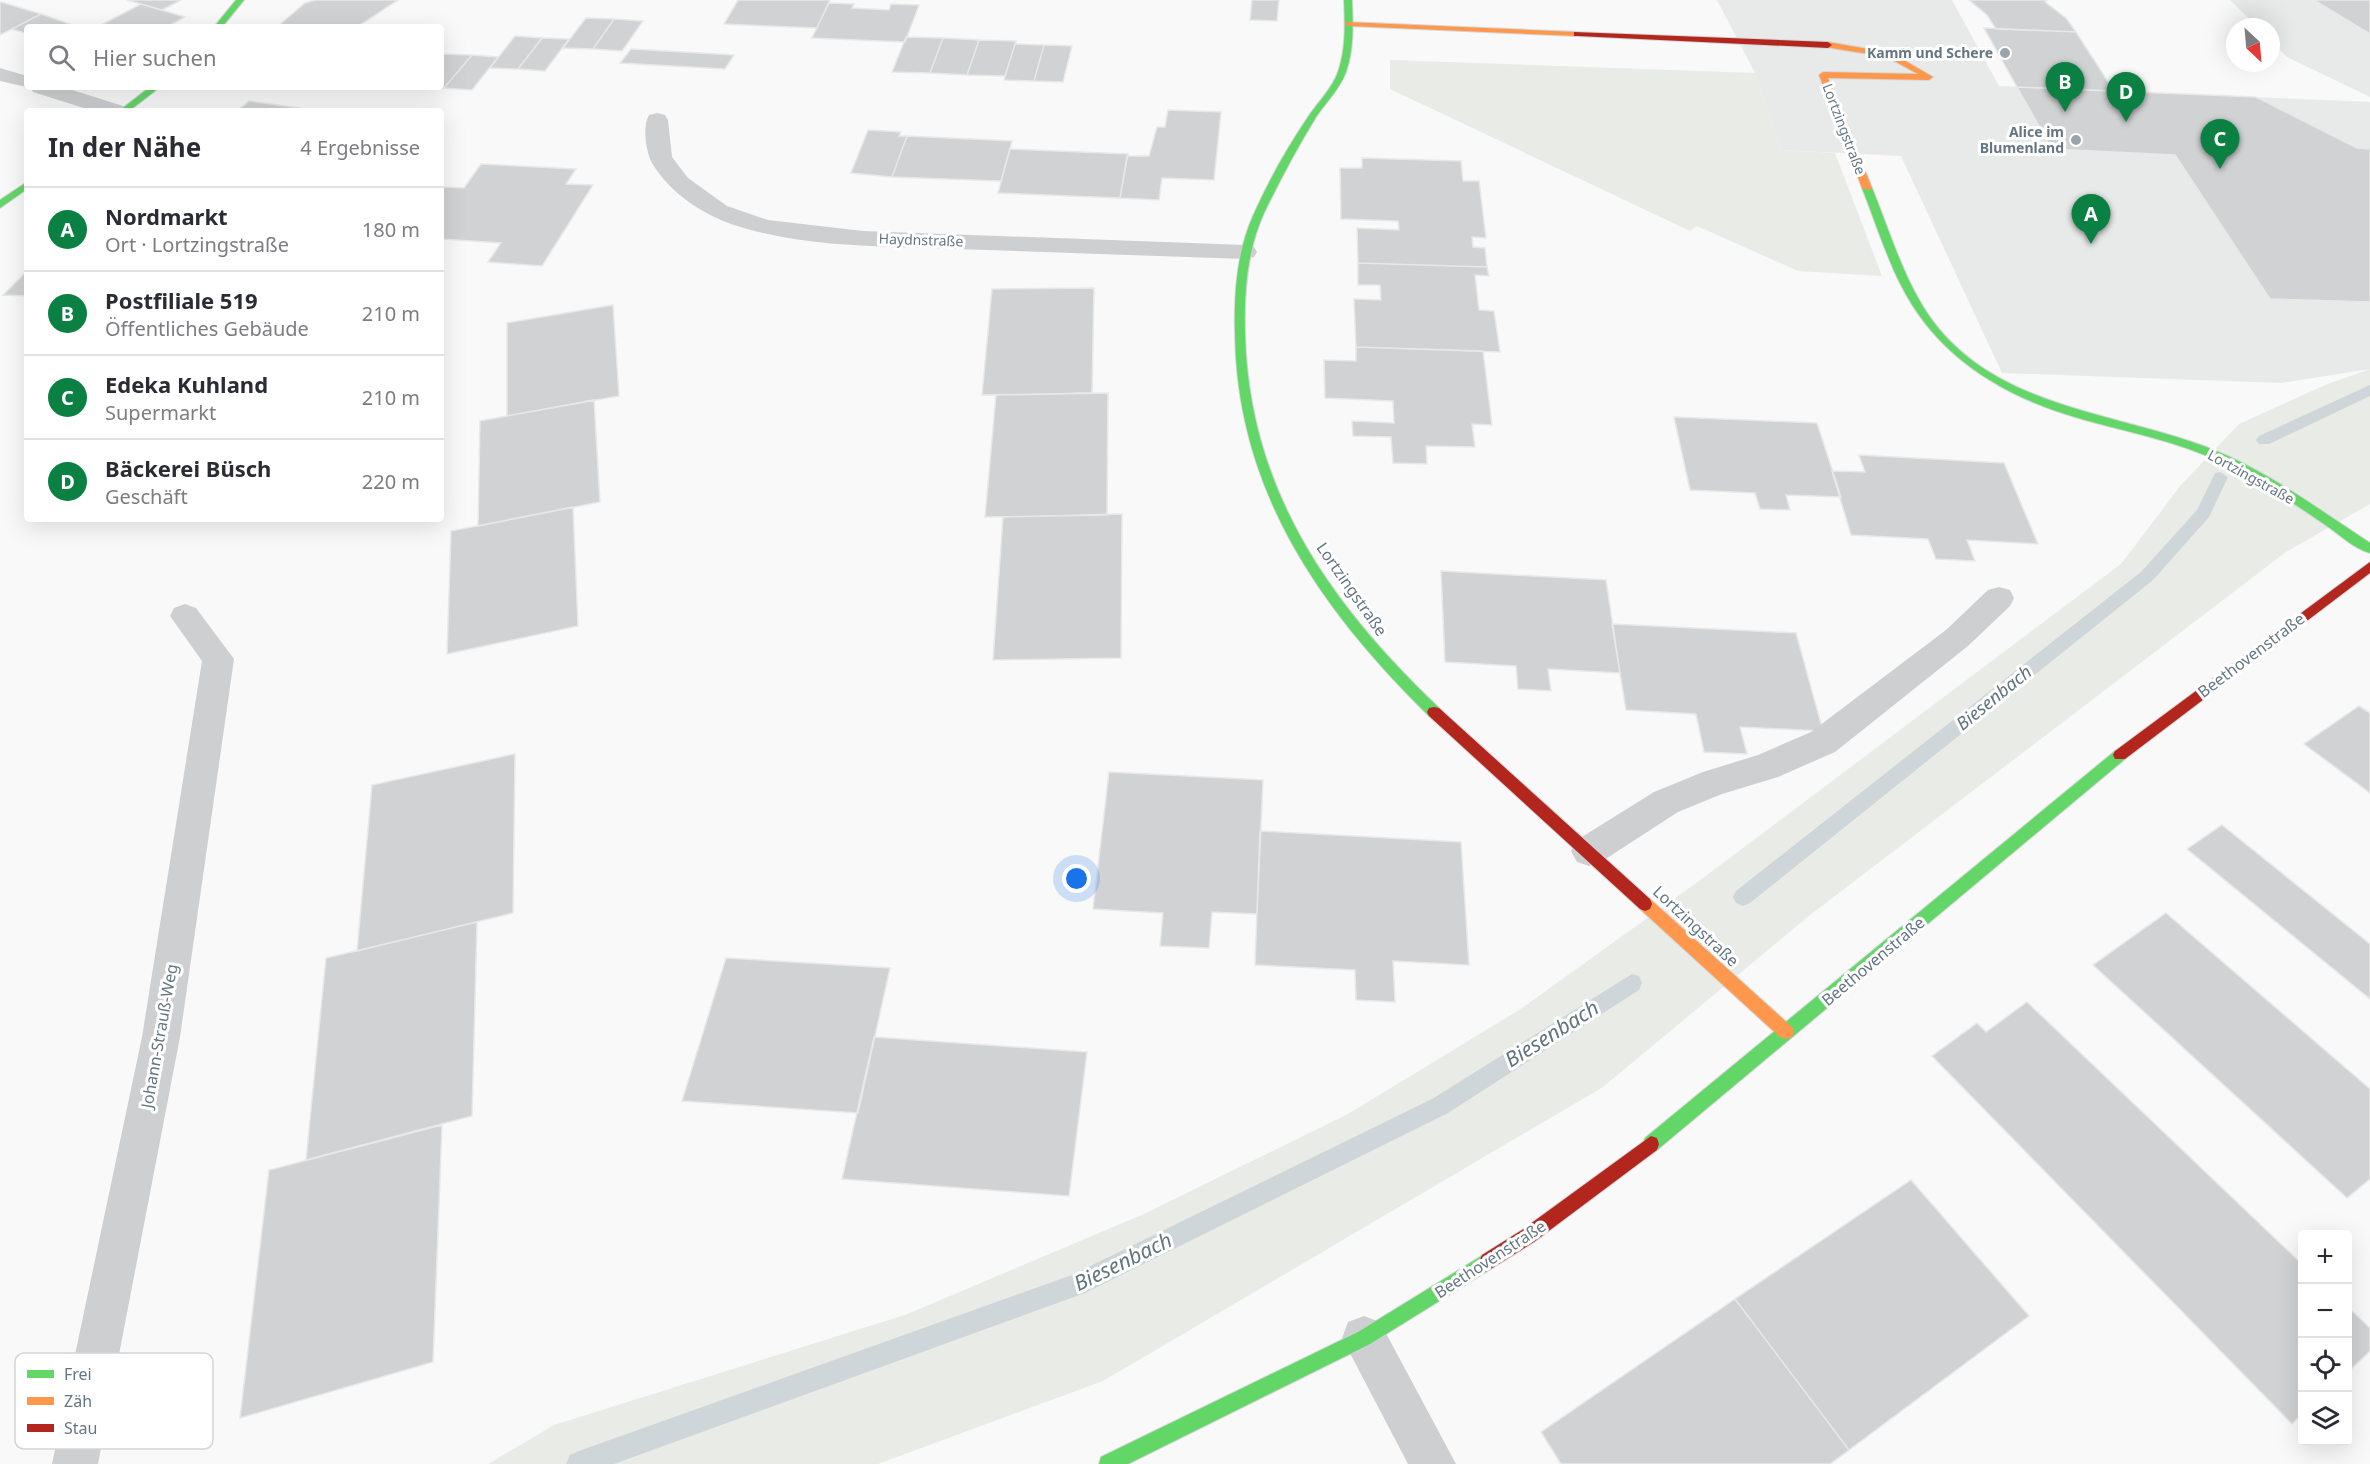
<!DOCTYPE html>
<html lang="de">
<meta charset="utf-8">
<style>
:root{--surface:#fff;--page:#f2f2f3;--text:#2b2b33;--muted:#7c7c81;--line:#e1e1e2;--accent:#0b8043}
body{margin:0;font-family:"Noto Sans",sans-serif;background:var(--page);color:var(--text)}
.controls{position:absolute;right:18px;bottom:18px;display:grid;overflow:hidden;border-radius:6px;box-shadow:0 6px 24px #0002}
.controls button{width:54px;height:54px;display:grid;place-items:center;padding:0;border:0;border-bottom:2px solid var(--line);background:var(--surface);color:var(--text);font:30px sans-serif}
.compass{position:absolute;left:2226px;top:18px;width:54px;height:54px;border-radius:50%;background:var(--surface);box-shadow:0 6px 24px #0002;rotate:154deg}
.you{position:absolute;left:1077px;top:879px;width:21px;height:21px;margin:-15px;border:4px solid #fff;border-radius:50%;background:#1a73e8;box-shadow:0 0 0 9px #1a73e833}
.badge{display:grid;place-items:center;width:39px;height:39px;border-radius:50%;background:var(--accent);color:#fff;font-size:20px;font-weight:700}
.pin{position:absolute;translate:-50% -50px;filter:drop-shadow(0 2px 3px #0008)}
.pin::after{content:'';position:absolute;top:32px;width:21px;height:18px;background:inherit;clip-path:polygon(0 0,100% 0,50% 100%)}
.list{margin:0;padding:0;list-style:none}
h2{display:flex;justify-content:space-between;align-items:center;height:78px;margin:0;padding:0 24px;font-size:26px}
h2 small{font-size:20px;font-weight:400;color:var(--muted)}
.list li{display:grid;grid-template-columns:39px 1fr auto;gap:18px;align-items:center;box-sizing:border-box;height:84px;padding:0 24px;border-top:2px solid var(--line)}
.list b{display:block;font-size:22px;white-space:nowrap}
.list p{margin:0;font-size:20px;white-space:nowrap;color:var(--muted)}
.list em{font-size:20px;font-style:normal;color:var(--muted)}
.icon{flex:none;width:33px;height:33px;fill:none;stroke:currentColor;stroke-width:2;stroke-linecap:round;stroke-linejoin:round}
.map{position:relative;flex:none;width:2370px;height:1464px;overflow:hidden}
.search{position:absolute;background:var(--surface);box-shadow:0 6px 24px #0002;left:24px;top:24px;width:420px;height:66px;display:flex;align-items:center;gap:15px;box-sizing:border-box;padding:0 21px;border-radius:6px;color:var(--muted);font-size:22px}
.panel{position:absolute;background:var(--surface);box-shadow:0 6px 24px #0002;left:24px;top:108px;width:420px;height:414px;border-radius:6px}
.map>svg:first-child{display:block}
.built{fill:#e8e9e9}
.green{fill:#e8ebe6}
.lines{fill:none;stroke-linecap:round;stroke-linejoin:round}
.stream{fill:#ced6d9;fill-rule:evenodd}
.building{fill:#d0d2d3;stroke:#e8e8e8;stroke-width:1.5}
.fast-casing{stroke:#d5d6d7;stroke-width:2}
.slow-casing{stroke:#d5d6d7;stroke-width:2}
.jam-casing{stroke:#d5d6d7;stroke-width:2}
.lane{fill:#cecfd0;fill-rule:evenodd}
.street{fill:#cecfd0;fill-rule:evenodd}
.fast{fill:#63d668;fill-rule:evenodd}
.slow{fill:#ff974d;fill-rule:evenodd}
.jam{fill:#b3261e;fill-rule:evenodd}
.poi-dot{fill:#99a4ac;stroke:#fff;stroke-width:2}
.labels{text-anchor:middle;stroke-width:6;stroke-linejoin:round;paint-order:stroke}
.far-poi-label{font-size:14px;font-weight:bold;fill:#657683;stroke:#fff;text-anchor:end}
.far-street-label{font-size:14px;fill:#657683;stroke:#fff}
.street-label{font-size:16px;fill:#657683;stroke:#fff}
.water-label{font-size:18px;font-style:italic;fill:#60757c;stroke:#fff}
.near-water-label{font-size:21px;font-style:italic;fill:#60757c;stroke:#fff}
.key{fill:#fff;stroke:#d1d6da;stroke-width:1.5}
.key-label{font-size:16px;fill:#657683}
</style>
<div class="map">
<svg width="2370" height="1464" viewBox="0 0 2370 1464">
<rect width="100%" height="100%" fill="#f9f9f9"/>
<!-- built -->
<path class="built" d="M 1717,0 L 1952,0 L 1999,86 L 2370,102 L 2370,369 L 2281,383 L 2002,373 L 1901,156 L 1782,150 L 1755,73 Z
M 2230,0 L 2370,0 L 2370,97 L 2287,57 L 2271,41 L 2271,27 L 2257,27 Z"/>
<!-- green -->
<path class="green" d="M 1390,60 L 1755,73 L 1782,150 L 1835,153 L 1882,276 L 1798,271 L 1697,226 L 1690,231 L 1390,89 Z
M 2370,369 L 2370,504 L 2286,552 L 1810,915 L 1603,1087 L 1103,1381 L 878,1464 L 488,1464 L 554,1425 L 905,1315 L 1144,1214 L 1348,1114 L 1519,1010 L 1699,881 L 2121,564 L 2181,485 L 2239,424 L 2325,385 Z"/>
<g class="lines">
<!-- stream -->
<path class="stream" d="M 2370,385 L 2370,396 L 2269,444 L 2259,444 L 2256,440 L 2259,436 Z
M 2220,472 L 2228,477 L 2209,517 L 2153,580 L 1750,903 L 1743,906 L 1736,903 L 1733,897 L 1736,891 L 2141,572 L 2197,510 L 2215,473 Z
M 1632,974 L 1639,976 L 1642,983 L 1639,990 L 1448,1113 L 1085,1293 L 614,1464 L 566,1464 L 570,1455 L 579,1451 L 1072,1275 L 1432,1099 Z"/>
</g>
<!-- building -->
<path class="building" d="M 127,0 L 181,0 L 162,10 Z
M 316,0 L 398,0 L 357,27 L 277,27 L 305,3 Z
M 738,0 L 830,0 L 817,28 L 724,24 Z
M 1252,0 L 1279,0 L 1277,21 L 1250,20 Z
M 1969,0 L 2047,0 L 2045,2 L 2066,18 L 2076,32 L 1996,29 L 1987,15 Z
M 2314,0 L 2370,0 L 2370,34 Z
M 0,2 L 1,2 L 41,14 L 0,35 Z
M 829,3 L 854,4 L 852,8 L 889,10 L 891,4 L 919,5 L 905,42 L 812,38 Z
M 141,4 L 185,17 L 167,27 L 97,27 Z
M 41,14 L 73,25 L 68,27 L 27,27 L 27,34 L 12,29 Z
M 586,18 L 614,19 L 593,49 L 563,48 Z
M 614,19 L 643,21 L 622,51 L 593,49 Z
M 1984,28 L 2076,32 L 2114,91 L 2017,87 Z
M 515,36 L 542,38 L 518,69 L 490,68 Z
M 906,37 L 943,38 L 930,73 L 892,72 Z
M 542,38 L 569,39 L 545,71 L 518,69 Z
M 943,38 L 979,40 L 967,75 L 930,73 Z
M 979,40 L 1016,41 L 1005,76 L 967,75 Z
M 1015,44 L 1044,45 L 1034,81 L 1004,80 Z
M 1044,45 L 1072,46 L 1063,82 L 1034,81 Z
M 631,49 L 734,55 L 725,69 L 620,63 Z
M 441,54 L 472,55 L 444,88 L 425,87 L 441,87 Z
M 472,55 L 498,57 L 472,90 L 444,88 Z
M 2017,87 L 2256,97 L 2357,148 L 2370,149 L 2370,302 L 2270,299 L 2175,155 L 2052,149 Z
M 249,101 L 300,108 L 297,111 L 237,111 Z
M 1168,110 L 1221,112 L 1214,180 L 1162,178 L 1159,200 L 1120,198 L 1127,156 L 1149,156 L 1157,127 L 1165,127 Z
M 868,130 L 901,132 L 899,136 L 907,136 L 892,177 L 851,173 Z
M 907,136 L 1012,141 L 1001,181 L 892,177 Z
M 1010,149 L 1128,154 L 1120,198 L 998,193 Z
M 1362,158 L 1461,161 L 1463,181 L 1479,181 L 1486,238 L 1472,237 L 1473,247 L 1485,248 L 1487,267 L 1358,263 L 1357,228 L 1399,230 L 1398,221 L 1341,219 L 1340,168 L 1362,168 Z
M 481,164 L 576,169 L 566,184 L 593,185 L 542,266 L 488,262 L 501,243 L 441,239 L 441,187 L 464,188 Z
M 1358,263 L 1487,267 L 1489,276 L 1475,275 L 1479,310 L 1494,311 L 1500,352 L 1356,347 L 1354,299 L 1381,300 L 1380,285 L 1358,285 Z
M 27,271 L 27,296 L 3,295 Z
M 1094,288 L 1092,393 L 982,395 L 992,289 Z
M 613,305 L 619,396 L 507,416 L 507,323 Z
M 1356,347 L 1483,351 L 1492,425 L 1472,424 L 1475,447 L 1426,446 L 1427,464 L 1393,463 L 1391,437 L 1353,436 L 1352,421 L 1394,423 L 1393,401 L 1325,398 L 1324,360 L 1356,361 Z
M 1108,393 L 1107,515 L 985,517 L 996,395 Z
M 594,400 L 600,502 L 478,526 L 480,421 Z
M 1674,417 L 1817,423 L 1841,497 L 1786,495 L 1790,510 L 1760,509 L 1755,493 L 1690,490 Z
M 1859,455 L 2004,463 L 2038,544 L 1967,540 L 1975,561 L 1936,559 L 1928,539 L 1851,535 L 1832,471 L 1865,472 Z
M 573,507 L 578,626 L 447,654 L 451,531 Z
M 1122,514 L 1121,658 L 993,660 L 1003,517 Z
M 1441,571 L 1606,580 L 1620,673 L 1548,669 L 1551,691 L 1518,689 L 1516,666 L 1445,662 Z
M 1612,624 L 1796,633 L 1823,731 L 1740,727 L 1747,754 L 1704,752 L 1696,714 L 1626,710 Z
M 2359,706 L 2370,713 L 2370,793 L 2304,744 Z
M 515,754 L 513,913 L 357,951 L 372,785 Z
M 1109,772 L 1263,780 L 1257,914 L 1212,912 L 1209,948 L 1160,946 L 1163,913 L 1093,909 Z
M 2222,825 L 2370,944 L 2370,999 L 2187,849 Z
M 1260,831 L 1461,842 L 1469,965 L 1393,961 L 1395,1002 L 1356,1000 L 1355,970 L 1255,965 Z
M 2166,913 L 2370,1089 L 2370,1179 L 2347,1198 L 2093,965 Z
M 477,922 L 472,1116 L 306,1160 L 326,958 Z
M 726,958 L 890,968 L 858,1113 L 682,1101 Z
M 2027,1002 L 2302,1264 L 2302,1414 L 2292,1424 L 1932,1056 L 1977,1023 L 1986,1032 Z
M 874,1037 L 1087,1052 L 1069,1196 L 842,1179 Z
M 442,1125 L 433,1362 L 240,1418 L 269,1170 Z
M 1911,1180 L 2029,1316 L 1849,1450 L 1735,1299 Z
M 1735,1299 L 1849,1450 L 1830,1464 L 1561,1464 L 1541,1432 Z
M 2348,1307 L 2370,1328 L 2370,1351 L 2348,1372 Z"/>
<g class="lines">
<defs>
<path id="fast" d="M 236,0 L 244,0 L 222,27 L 214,27 Z
M 1344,0 L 1352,0 C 1353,24 1354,49 1346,72 C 1340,89 1326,102 1316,117 C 1297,148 1280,180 1264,213 C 1247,250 1244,292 1245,332 C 1248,489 1330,604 1439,708 L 1441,712 L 1439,716 L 1429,716 C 1320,609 1236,489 1235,331 C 1234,292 1237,252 1253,216 C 1268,182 1287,148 1308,117 C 1318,102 1332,89 1338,72 C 1346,49 1345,24 1344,0 Z
M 150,87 L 160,87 L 129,111 L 119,111 Z
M 27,182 L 27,189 L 0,208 L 0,200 Z
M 1867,185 L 1872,188 C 1888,227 1900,268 1922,305 C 1984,408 2110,410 2209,448 C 2268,471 2318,509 2370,543 L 2370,553 C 2354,549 2338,533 2324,524 C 2292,502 2259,480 2223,463 C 2179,442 2132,433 2085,420 C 2008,399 1938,359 1901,285 C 1885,254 1875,220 1862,188 Z
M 2120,749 L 2125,751 L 2127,755 L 2125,759 L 1657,1150 L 1651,1152 L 1645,1150 L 1643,1144 L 1645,1138 L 2115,751 Z
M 1488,1252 L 1494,1255 L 1497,1261 L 1494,1267 L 1370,1344 L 1128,1464 L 1099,1464 L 1101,1457 L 1358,1332 Z"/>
<path id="slow" d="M 1346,22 L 1577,32 L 1581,34 L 1577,36 L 1349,26 L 1345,24 Z
M 1828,42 L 1892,53 L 1933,77 L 1929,80 L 1828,78 L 1872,188 L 1870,190 L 1862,188 L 1819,75 L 1823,72 L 1918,74 L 1887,57 L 1825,47 L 1825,43 Z
M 1645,897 L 1650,899 L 1792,1027 L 1794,1032 L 1792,1037 L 1786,1039 L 1780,1037 L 1640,909 L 1638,904 L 1640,899 Z"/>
<path id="jam" d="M 1574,32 L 1828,42 L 1832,45 L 1828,48 L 1577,36 L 1574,36 Z
M 2370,562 L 2370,573 L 2125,759 L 2115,759 L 2113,755 L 2115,751 Z
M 1434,707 L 1439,708 L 1650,899 L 1652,904 L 1650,909 L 1645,911 L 1640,909 L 1429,716 L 1427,712 L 1429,708 Z
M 1651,1136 L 1657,1138 L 1659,1144 L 1657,1150 L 1534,1242 L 1494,1267 L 1488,1270 L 1482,1267 L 1479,1261 L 1482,1255 L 1522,1230 Z"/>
</defs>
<!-- fast casing -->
<use href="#fast" class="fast-casing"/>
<!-- slow casing -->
<use href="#slow" class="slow-casing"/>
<!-- jam casing -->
<use href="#jam" class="jam-casing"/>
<!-- lane -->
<path class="lane" d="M 1999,587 L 2010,590 L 2014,598 L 2010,606 L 1968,646 L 1835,752 L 1778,777 L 1722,794 L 1678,812 L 1601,862 L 1589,866 L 1577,862 L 1571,851 L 1577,840 L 1654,792 L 1703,772 L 1758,755 L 1811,732 L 1946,630 L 1988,590 Z"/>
<!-- street -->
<path class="street" d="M 0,68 L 27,76 L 27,87 L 63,87 L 123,106 L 126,111 L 93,111 L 33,92 L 31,88 L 0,81 Z
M 657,113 L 665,115 L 668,120 L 672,157 L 688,178 L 727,206 L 768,220 L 863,231 L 1245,245 L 1254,247 L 1257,252 L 1254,257 L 1245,259 C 1148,256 1051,252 955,249 C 881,246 804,248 734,225 C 702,214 670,193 652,163 C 646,152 642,126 649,115 Z
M 185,604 L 196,608 L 234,659 L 180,1037 L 98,1464 L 52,1464 L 142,1037 L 202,661 L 170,616 L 174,608 Z
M 1364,1316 L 1380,1322 L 1456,1464 L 1408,1464 L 1342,1338 L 1348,1322 Z"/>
<!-- fast -->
<use href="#fast" class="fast"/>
<!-- slow -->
<use href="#slow" class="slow"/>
<!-- jam -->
<use href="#jam" class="jam"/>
</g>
<!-- markers -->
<g class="poi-dot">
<circle cx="2005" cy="53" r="6"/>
<circle cx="2076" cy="140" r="6"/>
</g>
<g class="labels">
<!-- far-poi labels -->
<g class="far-poi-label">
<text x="1993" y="58">Kamm und Schere</text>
<text x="2064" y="137">Alice im<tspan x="2064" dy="16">Blumenland</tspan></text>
</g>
<!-- far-street labels -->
<g class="far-street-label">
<text transform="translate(1844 129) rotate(69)" y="5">Lortzingstraße</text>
<text transform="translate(921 240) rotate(2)" y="5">Haydnstraße</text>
<text transform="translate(2251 477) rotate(29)" y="5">Lortzingstraße</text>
</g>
<!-- street labels -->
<g class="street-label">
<text transform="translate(1352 589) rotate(55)" y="6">Lortzingstraße</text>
<text transform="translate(2251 655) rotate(-37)" y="6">Beethovenstraße</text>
<text transform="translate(1696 926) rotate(43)" y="6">Lortzingstraße</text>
<text transform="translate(1873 961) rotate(-40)" y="6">Beethovenstraße</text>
<text transform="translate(159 1036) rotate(-80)" y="6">Johann-Strauß-Weg</text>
<text transform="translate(1490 1259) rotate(-33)" y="6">Beethovenstraße</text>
</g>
<!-- water labels -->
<g class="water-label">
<text transform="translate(1994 698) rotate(-39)" y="6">Biesenbach</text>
</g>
<!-- near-water labels -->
<g class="near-water-label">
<text transform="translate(1552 1034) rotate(-32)" y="7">Biesenbach</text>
<text transform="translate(1123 1262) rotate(-26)" y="7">Biesenbach</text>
</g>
</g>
<!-- legend -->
<rect x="15" y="1353" width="198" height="96" rx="9" class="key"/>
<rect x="27" y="1370" width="27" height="8" fill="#63d668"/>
<rect x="27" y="1397" width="27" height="8" fill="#ff974d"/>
<rect x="27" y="1424" width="27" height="8" fill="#b3261e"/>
<g class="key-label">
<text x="64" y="1380">Frei</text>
<text x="64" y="1407">Zäh</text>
<text x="64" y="1434">Stau</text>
</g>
</svg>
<div class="controls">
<button>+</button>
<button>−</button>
<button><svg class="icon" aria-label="locate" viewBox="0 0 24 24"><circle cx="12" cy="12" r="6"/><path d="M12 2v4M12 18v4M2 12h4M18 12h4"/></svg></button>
<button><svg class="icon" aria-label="layers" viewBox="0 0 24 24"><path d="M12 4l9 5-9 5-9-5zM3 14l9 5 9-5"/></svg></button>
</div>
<svg class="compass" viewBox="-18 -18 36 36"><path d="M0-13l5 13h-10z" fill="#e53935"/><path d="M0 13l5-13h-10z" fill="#7c7c81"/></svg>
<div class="you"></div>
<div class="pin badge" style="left:2091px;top:244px">A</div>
<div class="pin badge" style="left:2065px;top:112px">B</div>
<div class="pin badge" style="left:2220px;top:169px">C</div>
<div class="pin badge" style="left:2126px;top:122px">D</div>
<div class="search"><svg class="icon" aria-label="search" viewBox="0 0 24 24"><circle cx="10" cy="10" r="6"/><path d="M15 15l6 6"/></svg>Hier suchen</div>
<section class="panel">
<h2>In der Nähe<small>4 Ergebnisse</small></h2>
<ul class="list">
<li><span class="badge">A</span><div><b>Nordmarkt</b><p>Ort · Lortzingstraße</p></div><em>180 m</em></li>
<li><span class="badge">B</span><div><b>Postfiliale 519</b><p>Öffentliches Gebäude</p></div><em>210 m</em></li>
<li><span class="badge">C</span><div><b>Edeka Kuhland</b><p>Supermarkt</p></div><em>210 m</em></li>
<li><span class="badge">D</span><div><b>Bäckerei Büsch</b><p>Geschäft</p></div><em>220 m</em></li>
</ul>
</section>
</div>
